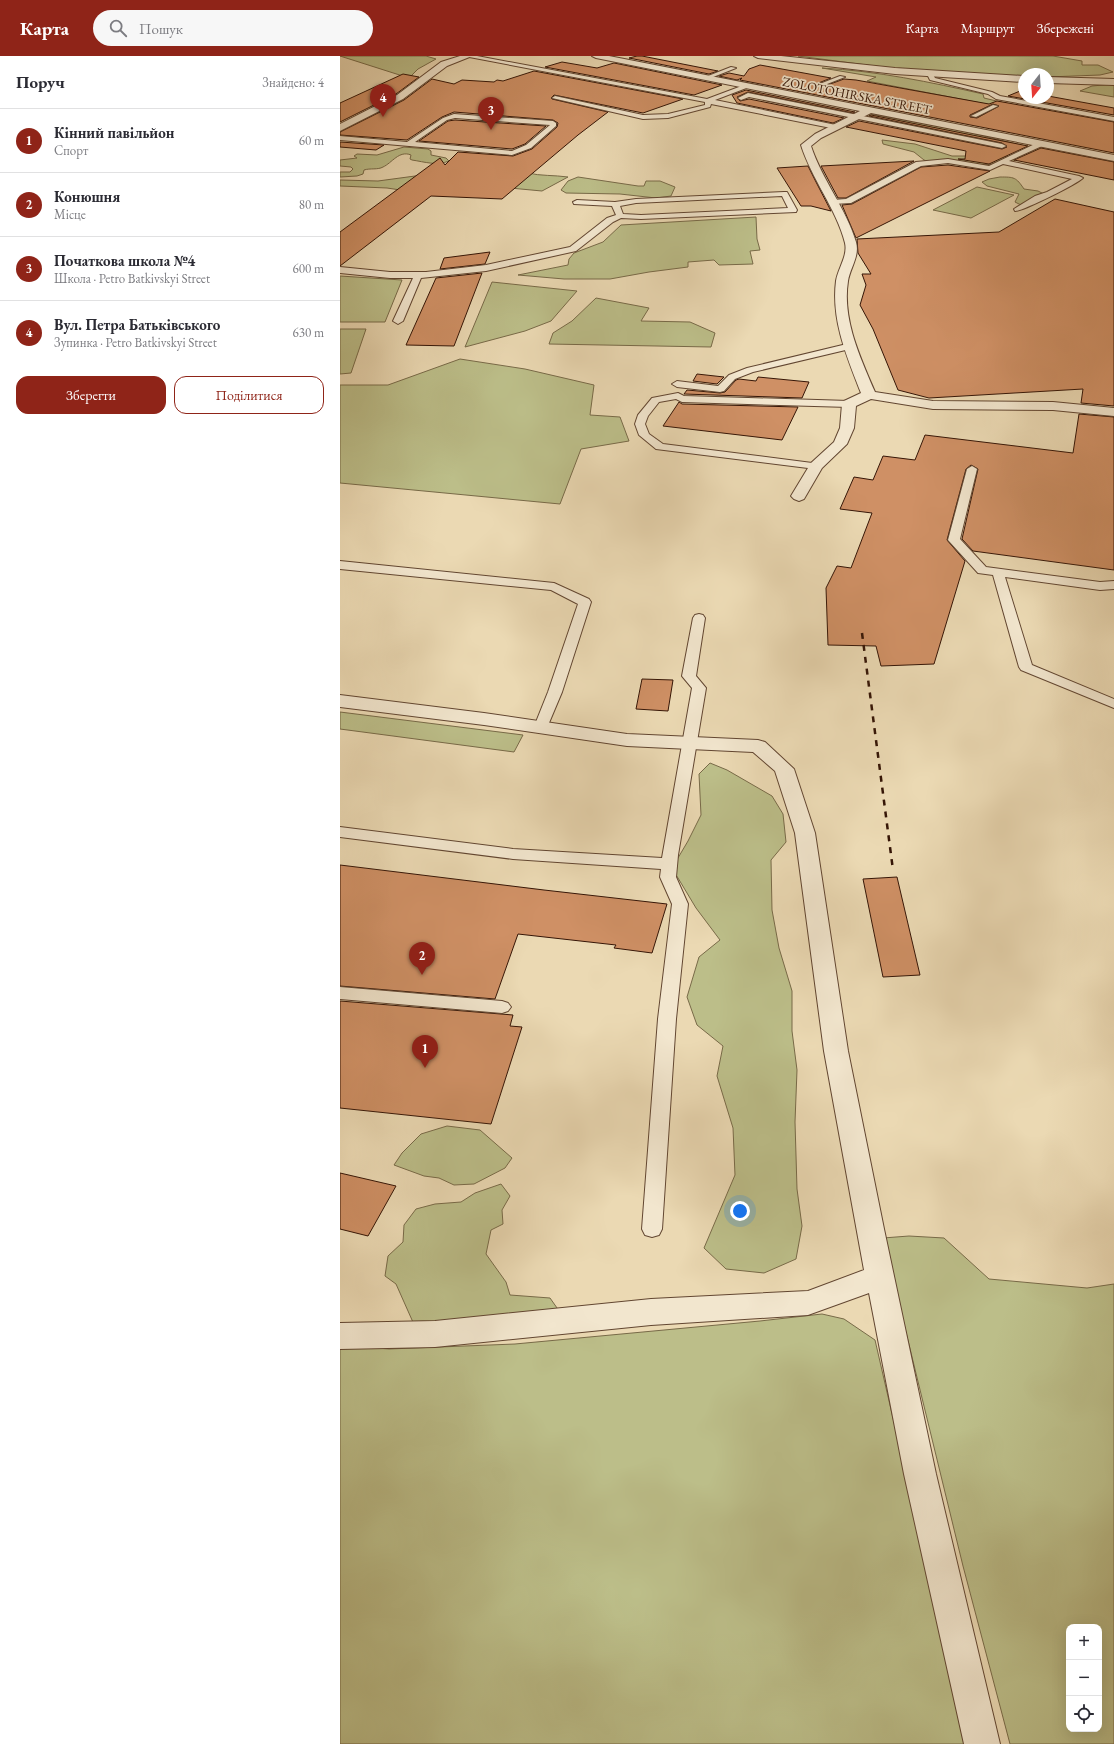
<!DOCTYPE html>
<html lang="uk">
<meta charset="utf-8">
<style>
:root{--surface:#fff;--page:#f7f7f7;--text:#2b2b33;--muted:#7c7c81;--line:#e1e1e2;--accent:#8f2418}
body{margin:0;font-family:"EB Garamond",serif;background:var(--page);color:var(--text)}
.controls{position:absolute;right:12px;bottom:12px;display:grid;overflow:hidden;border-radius:8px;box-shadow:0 4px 16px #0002}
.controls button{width:36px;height:36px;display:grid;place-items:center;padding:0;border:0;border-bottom:1px solid var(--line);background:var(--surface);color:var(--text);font:20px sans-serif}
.compass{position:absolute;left:678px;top:12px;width:36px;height:36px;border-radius:50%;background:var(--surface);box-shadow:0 4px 16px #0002;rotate:197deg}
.you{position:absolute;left:400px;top:1155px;width:14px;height:14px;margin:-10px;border:3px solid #fff;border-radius:50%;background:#1a73e8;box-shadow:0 0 0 6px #1a73e833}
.badge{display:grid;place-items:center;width:26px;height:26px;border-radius:50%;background:var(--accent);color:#fff;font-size:13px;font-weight:700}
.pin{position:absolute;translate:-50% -33px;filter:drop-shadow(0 1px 2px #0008)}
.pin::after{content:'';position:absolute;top:21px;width:14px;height:12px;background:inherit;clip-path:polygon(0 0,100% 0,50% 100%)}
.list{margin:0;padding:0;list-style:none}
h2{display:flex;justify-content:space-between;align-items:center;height:52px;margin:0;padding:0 16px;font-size:17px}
h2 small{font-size:13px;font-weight:400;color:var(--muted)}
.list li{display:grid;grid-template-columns:26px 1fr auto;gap:12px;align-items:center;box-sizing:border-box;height:64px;padding:0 16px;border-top:1px solid var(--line)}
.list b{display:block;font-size:15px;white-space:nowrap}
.list p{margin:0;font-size:13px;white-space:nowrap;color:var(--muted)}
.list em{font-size:13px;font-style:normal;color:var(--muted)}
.actions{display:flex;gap:8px;padding:12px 16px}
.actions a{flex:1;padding:9px 0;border:1px solid var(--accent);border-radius:12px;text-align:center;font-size:14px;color:var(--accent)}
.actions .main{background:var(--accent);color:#fff}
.icon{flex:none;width:22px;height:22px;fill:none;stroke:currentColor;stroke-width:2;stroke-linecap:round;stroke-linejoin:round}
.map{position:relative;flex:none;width:774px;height:1688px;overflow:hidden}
header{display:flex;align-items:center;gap:24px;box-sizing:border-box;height:56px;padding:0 20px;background:var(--accent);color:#fff}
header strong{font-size:19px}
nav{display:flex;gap:22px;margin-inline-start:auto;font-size:14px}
.search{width:280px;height:36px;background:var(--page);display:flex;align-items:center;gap:10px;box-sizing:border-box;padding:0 14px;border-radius:22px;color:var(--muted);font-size:15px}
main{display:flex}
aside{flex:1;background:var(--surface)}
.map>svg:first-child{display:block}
.green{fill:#bcbe89;stroke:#786a48;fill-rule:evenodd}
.building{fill:#cf9065;stroke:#351506;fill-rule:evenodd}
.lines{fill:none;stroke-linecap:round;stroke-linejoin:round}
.lane-casing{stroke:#624631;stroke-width:2}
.street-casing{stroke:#624631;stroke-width:2}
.lane{fill:#f2e6ce;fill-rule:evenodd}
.street{fill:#f2e6ce;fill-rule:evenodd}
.rail{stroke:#351506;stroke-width:2.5;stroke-dasharray:6 6;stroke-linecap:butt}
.labels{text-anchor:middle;stroke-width:3.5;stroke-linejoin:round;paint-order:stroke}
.far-street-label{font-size:13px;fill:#351506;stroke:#f2e6ce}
</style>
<header>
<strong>Карта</strong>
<div class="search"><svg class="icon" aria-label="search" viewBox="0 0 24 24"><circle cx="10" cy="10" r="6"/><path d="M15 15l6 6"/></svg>Пошук</div>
<nav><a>Карта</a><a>Маршрут</a><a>Збережені</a></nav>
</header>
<main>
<aside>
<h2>Поруч<small>Знайдено: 4</small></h2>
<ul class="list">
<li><span class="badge">1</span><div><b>Кінний павільйон</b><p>Спорт</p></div><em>60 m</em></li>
<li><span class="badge">2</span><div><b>Конюшня</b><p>Місце</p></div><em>80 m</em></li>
<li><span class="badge">3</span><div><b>Початкова школа №4</b><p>Школа · Petro Batkivskyi Street</p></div><em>600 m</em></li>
<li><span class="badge">4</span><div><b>Вул. Петра Батьківського</b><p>Зупинка · Petro Batkivskyi Street</p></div><em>630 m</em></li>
</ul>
<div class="actions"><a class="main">Зберегти</a><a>Поділитися</a></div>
</aside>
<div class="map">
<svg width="774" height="1688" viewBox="0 0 774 1688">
<rect width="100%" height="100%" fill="#ebd9b3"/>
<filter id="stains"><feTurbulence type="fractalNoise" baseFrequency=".005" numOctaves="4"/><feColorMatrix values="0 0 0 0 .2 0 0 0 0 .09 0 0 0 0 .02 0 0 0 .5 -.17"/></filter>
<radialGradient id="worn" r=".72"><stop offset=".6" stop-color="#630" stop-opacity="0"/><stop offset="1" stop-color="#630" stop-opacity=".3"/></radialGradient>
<!-- green -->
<path class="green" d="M 0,0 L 86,0 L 96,3 L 78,13 L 69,22 Z
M 458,0 L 713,0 L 742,5 L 742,9 L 758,9 L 773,16 L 760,19 L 708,21 L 708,18 L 684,18 L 684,20 L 588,17 Z
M 482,12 C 537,15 590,26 643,38 L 644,42 L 673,49 L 667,52 L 527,25 L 536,21 Z
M 774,28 L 774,41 L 740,35 L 752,30 Z
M 530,58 L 619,74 L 685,90 L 674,91 L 524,61 Z
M 542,84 L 575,88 L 612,100 L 664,100 L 676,103 L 671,107 L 660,108 L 634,109 L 593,107 L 584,104 L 574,96 L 543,88 Z
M 64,91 L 88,93 L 91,95 L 91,99 L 106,102 L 109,105 C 97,110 85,106 72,104 L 70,103 L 71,99 C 59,94 52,107 43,111 C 38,114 30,112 24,114 L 23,118 L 17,120 L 0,121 L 0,116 L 10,116 L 13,113 L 11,111 L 0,110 L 0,104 L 17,102 L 14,100 L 17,98 L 37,99 Z
M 188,117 C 200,120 214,119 228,121 L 202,135 L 170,132 L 67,135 L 47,132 L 0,130 L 0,124 L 38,125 L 75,120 Z
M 238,121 L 298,130 L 304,130 L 306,125 L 320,125 L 335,131 L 331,140 L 316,142 L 280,138 L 226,137 L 221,134 L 228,125 Z
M 660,121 C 674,121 676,121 684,133 L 698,135 L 706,139 L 683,150 L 675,146 L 679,138 L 647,130 L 642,126 L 649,123 Z
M 637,131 L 674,139 L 631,162 L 593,154 Z
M 416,161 L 417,183 L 420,194 L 410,195 L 413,208 L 379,209 L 374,204 L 348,206 L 348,211 L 309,216 L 270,223 L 224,223 L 178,219 L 228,209 L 229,203 L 234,197 L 263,186 L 281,169 Z
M 0,220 L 62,224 L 45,266 L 0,266 Z
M 152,226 L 237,235 L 211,265 L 185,275 L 125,291 Z
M 256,242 L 309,252 L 301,265 L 350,266 L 375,277 L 371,291 L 209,288 L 213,277 L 232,265 Z
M 0,273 L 26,273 L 11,317 L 0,318 Z
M 120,303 L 185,313 L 254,329 L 250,359 L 280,361 L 289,385 L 241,393 L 220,448 L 0,427 L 0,329 L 48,329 Z
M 0,656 L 183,679 L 174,696 L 0,673 Z
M 370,707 L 387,714 L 432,740 L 443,758 L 446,786 L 431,804 L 432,854 L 439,892 L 452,935 L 452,975 L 457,1014 L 455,1066 L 457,1133 L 462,1170 L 456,1203 L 424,1217 L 386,1213 L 364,1192 L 395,1119 L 393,1072 L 377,1020 L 383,990 L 357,969 L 347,941 L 359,901 L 380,884 L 356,852 L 332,812 L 348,785 L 361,759 L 359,718 Z
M 107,1070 L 140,1074 L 172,1102 L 165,1112 L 134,1128 L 114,1129 L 99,1122 L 84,1120 L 54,1109 L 62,1097 L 81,1078 Z
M 161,1128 L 170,1140 L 162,1154 L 163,1168 L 151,1174 L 146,1198 L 166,1226 L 170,1239 L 210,1242 L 222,1259 L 76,1273 L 56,1228 L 45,1220 L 48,1200 L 63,1186 L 64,1169 L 76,1153 L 95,1148 L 121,1146 L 135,1137 Z
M 569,1180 L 604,1182 L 649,1223 L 747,1232 L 774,1228 L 774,1688 L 670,1688 L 623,1510 L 543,1182 ZM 729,1571 L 759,1571 L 759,1673 L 729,1673 Z
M 482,1258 L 504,1263 L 535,1284 L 628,1688 L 0,1688 L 0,1289 L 49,1293 L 175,1288 L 420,1265 Z"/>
<!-- building -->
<path class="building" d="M 297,0 L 302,0 L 378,15 L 369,18 L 289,2 Z
M 222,6 L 257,12 L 274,7 L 382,29 L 354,39 L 205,11 Z
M 420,9 L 491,22 L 476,28 L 477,30 L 482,31 L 504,23 L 516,24 L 649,48 L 657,45 L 774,66 L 774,97 L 400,24 L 402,22 L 397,24 L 379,20 L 389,17 L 404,20 L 409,13 ZM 653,48 L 659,50 L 637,62 L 630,61 L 630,59 Z
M 194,15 L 343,43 L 303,57 L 214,39 L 211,42 L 212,43 L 268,56 L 238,79 L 162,143 L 91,140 L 0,210 L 0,176 L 100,102 L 105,109 L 118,96 L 173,100 L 192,93 L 217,71 L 218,67 L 213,64 L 114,56 L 102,61 L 67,84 L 0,79 L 0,76 L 64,44 L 92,23 L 114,28 L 122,24 L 154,26 L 157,24 L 163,25 Z
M 63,18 L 79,21 L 56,38 L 0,66 L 0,47 Z
M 406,34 L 515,56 L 513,57 L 408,36 L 397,41 L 400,45 L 409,43 L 504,62 L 493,67 L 397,47 L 392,39 Z
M 680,35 L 684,35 L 684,42 L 708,42 L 708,40 L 774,52 L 774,59 L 668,40 Z
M 531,59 L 688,90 L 649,108 L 618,103 L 625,103 L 626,95 L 506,71 L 519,65 L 662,93 L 667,91 L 662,87 L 529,60 Z
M 115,64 L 206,70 L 185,88 L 172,93 L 79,85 L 108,65 Z
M 0,86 L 44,89 L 36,94 L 0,91 Z
M 701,92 L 774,106 L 774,124 L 674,104 Z
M 574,105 L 506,142 L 498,142 L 481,110 Z
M 608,109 L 650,115 L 516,182 L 502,149 L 512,148 L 581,111 Z
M 468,110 L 476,126 L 491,155 L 471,150 L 461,150 L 437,112 Z
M 715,143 L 774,156 L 774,350 L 741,347 L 743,333 L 589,342 L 558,334 L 533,273 L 520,249 L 526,229 L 522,218 L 531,218 L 518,197 L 517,183 L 659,176 Z
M 150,196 L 145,208 L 100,213 L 104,202 Z
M 142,217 L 114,290 L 66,289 L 96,222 Z
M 357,318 L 384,321 L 377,328 L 353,325 Z
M 418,321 L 469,326 L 462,342 L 344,338 L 347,334 L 380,337 L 385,336 L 396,324 L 399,323 L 416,325 Z
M 339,346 L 342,348 L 458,351 L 442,384 L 323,370 Z
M 739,358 L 774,361 L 774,514 L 633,495 L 622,483 L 638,413 L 631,409 L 626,413 L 607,484 L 625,505 L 594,608 L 541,610 L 536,590 L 488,589 L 486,532 L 497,510 L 511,512 L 532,457 L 500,453 L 514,421 L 533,424 L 543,400 L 575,404 L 585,379 L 733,397 Z
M 302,623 L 333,624 L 328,655 L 296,653 Z
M 0,809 L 204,834 L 327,848 L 312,897 L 274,892 L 276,889 L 178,878 L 155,943 L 0,930 Z
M 557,821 L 580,919 L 543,921 L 523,823 Z
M 0,945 L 173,959 L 170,970 L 182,971 L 151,1068 L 0,1052 Z
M 0,1117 L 56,1130 L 28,1180 L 0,1173 Z"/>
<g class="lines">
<defs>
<path id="lane" d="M 124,0 L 137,0 L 367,43 L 407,28 L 410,30 L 409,31 L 375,44 L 496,69 L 499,71 L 496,73 L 371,48 L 370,51 L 328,62 L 303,63 L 212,42 L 215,40 L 303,59 L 328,58 L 365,49 L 365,46 Z
M 391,11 L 396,12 L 368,23 L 363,22 Z
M 590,16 L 592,17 L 595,22 L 652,36 L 660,40 L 774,61 L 774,65 L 656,43 L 648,38 L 590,24 L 587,18 Z
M 500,20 L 505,21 L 482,30 L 477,29 Z
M 408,37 L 662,88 L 666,90 L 662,92 L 409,41 L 401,44 L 398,42 Z
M 653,49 L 658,50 L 636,61 L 631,60 Z
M 114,58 L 213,65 L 216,67 L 216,70 L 191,92 L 172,99 L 0,84 L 0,80 L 67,86 L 103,62 ZM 115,62 L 210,69 L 186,89 L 172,95 L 75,86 L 107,64 Z
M 699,86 L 703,88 L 702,90 L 669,105 L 739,120 L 743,122 C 737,128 681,156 675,155 L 674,153 L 695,140 L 707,136 L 732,123 L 663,108 L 650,114 L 608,107 L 581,110 L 511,147 L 493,148 L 489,146 L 493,144 L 506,143 L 576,106 L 608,103 L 649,110 Z
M 444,136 L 447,136 L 457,154 L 456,156 L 301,163 L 281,162 L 273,166 L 236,195 L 146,215 L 81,222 L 63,265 L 58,268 L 53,265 L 73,222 L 50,222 L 0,217 L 0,211 L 50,216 L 86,216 L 146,209 L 230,191 L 267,162 L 276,159 L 272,150 L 234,148 L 233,146 L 237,144 L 275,146 L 296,143 ZM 442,140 L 448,152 L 301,159 L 283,158 L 280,150 L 296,147 Z
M 511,287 L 516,290 L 514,292 L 413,316 L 395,323 L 384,335 L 380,336 L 337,331 L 332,328 L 337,325 L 378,330 L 389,319 L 407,312 Z
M 338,337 L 344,340 L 509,345 L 514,348 L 509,351 L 342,346 L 336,343 L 319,346 L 308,360 L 305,368 L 309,378 L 323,388 L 480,408 L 481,410 L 480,412 L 476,413 L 316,393 L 299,379 L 295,368 L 298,359 L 312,342 Z
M 632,410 L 637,413 L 620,483 L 646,511 L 760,526 L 774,525 L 774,533 L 760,534 L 665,521 L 692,609 L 774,643 L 774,652 L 681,614 L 679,611 L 653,519 L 638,517 L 608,484 L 627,413 Z
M 0,505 L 214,527 L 249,543 L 251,546 L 222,636 L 206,674 L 201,675 L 196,674 L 194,671 L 208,636 L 238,548 L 211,534 L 0,513 Z
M 359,558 L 363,559 L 365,562 L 356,620 L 366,632 L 338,799 L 336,821 L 348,848 L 336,963 L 322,1173 L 319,1179 L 312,1181 L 305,1179 L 302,1173 L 318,963 L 332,848 L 320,821 L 321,813 L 173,803 L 0,781 L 0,771 L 173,793 L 322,802 L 352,632 L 342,620 L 353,562 L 355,559 Z
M 0,931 L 162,945 L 168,947 L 171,951 L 168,955 L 162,957 L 0,943 Z"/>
<path id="street" d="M 120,0 L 132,0 L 107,10 L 63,43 L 0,75 L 0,68 L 57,39 L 101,6 Z
M 252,0 L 269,0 L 774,99 L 774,105 L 531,57 L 481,82 L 471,90 C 482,124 506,152 516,186 C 520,200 510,212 508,225 C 502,263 520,301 535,336 L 593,345 L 713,346 L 774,352 L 774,360 L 713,354 L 593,353 L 531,343 L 516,350 L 514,372 L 507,388 L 482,412 L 464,443 L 459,445 L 454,443 L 451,440 L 471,407 L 494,386 L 500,372 L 502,348 L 504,345 L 521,337 C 507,301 491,264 496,225 C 498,212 508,200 505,187 C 497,154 471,122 461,89 L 475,78 L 520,55 L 256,2 Z
M 414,0 L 441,0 L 555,12 L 684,20 L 684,26 L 555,18 L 418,2 Z
M 708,21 L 774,23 L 774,29 L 708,27 Z
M 0,639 L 144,657 L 287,678 L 418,684 L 425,686 L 454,713 L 475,777 L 508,995 L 544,1173 L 596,1418 L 660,1688 L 624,1688 L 564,1418 L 529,1237 L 468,1259 L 311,1269 L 95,1291 L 0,1293 L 0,1267 L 95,1265 L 311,1243 L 468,1235 L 524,1214 L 484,995 L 455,777 L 435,715 L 413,696 L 287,690 L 144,669 L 0,651 Z"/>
</defs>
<!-- lane casing -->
<use href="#lane" class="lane-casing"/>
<!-- street casing -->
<use href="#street" class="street-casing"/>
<!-- lane -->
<use href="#lane" class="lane"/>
<!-- street -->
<use href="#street" class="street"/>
<!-- rail -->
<path class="rail" d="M 522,577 L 553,814"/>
</g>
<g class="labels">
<!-- far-street labels -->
<g class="far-street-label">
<text transform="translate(517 39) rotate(11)" y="5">ZOLOTOHIRSKA STREET</text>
</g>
</g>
<rect width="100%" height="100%" filter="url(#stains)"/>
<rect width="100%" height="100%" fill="url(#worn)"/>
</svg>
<div class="controls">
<button>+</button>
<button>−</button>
<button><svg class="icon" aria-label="locate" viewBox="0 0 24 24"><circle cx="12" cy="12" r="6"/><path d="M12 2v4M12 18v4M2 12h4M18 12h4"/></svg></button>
</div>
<svg class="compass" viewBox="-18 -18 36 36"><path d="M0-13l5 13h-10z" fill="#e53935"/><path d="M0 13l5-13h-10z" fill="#7c7c81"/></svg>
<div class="you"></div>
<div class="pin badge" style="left:85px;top:1012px">1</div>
<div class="pin badge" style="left:82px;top:919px">2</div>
<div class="pin badge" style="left:151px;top:74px">3</div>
<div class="pin badge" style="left:43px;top:61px">4</div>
</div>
</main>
